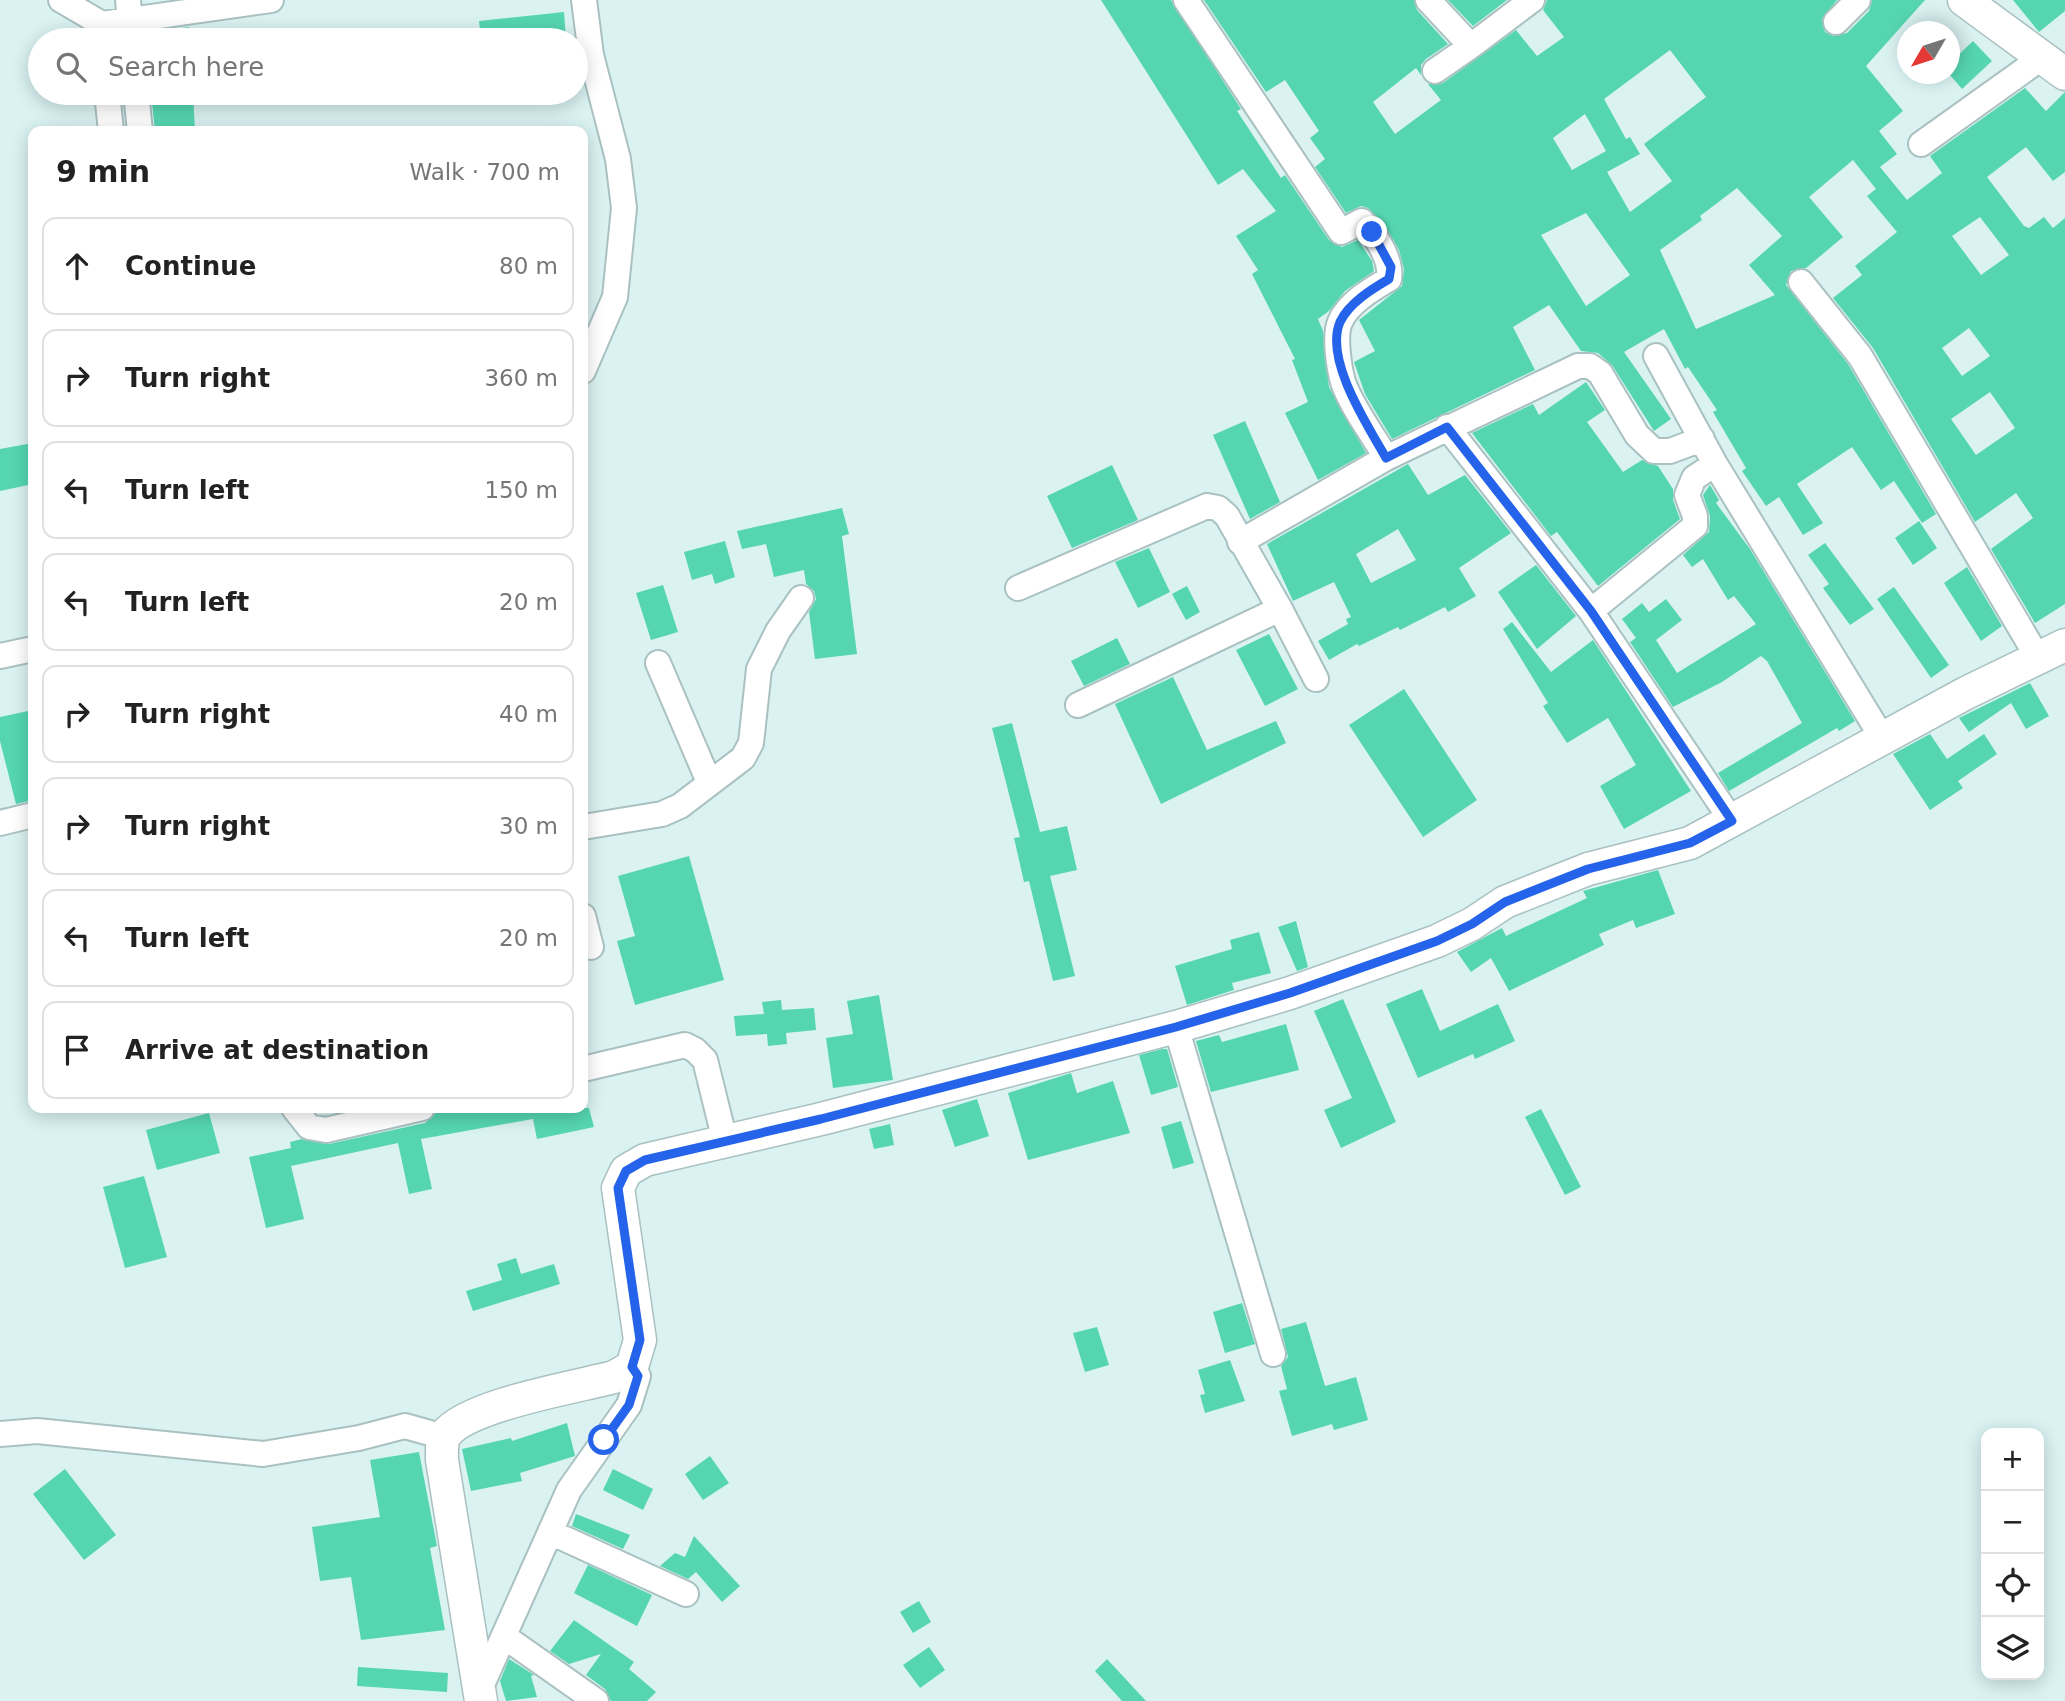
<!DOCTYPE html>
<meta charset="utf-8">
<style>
:root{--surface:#fff;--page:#f6f6f6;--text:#222;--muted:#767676;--line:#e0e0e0}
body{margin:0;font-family:"DejaVu Sans",sans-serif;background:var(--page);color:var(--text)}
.controls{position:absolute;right:21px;bottom:21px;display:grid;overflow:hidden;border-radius:14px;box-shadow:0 4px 18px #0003}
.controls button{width:63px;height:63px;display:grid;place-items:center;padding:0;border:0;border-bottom:2px solid var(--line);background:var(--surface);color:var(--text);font:35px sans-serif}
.compass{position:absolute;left:1897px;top:21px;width:63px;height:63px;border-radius:50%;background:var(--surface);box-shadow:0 4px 18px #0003;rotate:231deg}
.stop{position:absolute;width:21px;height:21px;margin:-16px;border:5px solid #2563eb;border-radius:50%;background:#fff}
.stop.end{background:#2563eb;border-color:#fff;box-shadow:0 2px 7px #0008}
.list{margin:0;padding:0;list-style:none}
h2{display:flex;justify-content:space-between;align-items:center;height:91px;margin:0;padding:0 28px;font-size:30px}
h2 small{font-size:23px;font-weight:400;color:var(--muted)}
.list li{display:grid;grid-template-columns:46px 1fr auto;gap:21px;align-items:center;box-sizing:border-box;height:98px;margin:0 14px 14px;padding:0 14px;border:2px solid var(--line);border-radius:14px}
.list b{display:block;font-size:26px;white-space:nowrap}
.list em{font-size:23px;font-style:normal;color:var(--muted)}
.icon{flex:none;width:38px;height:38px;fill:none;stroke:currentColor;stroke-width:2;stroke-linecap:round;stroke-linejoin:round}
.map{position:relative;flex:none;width:2065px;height:1701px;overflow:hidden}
.search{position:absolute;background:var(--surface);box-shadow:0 4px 18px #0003;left:28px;top:28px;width:560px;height:77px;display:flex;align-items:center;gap:18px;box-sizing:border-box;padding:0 24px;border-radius:38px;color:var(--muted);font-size:26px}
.panel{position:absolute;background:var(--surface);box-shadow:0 4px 18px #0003;left:28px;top:126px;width:560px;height:987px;border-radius:14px}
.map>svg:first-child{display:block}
.building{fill:#55d6b1;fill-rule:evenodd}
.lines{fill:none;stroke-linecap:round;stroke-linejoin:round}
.minor-casing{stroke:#aac1c1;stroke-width:28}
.tertiary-casing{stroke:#aac1c1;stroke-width:35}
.minor{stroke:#fff;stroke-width:24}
.tertiary{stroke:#fff;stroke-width:32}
.route{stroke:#2563eb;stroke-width:9}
</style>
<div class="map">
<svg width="2065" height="1701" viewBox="0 0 2065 1701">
<rect width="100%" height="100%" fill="#daf2f2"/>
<!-- building -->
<path class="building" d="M 1101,0 L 1171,0 L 1241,109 L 1237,111 L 1281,178 L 1285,175 L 1329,240 L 1342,247 L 1358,240 L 1372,261 L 1374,271 L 1345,291 L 1329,311 L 1318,319 L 1323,331 L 1329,387 L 1366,453 L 1318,480 L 1285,413 L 1308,402 L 1292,360 L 1295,359 L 1252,274 L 1258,270 L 1236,236 L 1276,211 L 1243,169 L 1218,185 Z
M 1204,0 L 1414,0 L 1417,10 L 1448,44 L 1426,59 L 1421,65 L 1421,75 L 1416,68 L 1373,102 L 1395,134 L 1441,100 L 1428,84 L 1443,83 L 1516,30 L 1537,56 L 1564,37 L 1543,10 L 1547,0 L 1837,0 L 1822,19 L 1825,32 L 1833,36 L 1847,33 L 1869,11 L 1872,0 L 1925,0 L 1866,66 L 1903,111 L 1879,131 L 1897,154 L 1880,167 L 1907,200 L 1942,173 L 1930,156 L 2025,88 L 2046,111 L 2065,92 L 2065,172 L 2053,181 L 2026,147 L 1987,177 L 2024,226 L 2029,228 L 2044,217 L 2053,228 L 2065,218 L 2065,604 L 2035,623 L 1991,549 L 2033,518 L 2016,493 L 1975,522 L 1873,348 L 1833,298 L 1862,275 L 1855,266 L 1897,232 L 1867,196 L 1876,189 L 1853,160 L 1809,197 L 1843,237 L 1806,268 L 1791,271 L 1786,285 L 1848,364 L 1936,514 L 1922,523 L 1894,481 L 1881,490 L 1852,447 L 1797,484 L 1823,523 L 1803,535 L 1779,497 L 1766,506 L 1742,471 L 1746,468 L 1713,412 L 1717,410 L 1688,367 L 1685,369 L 1664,329 L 1624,352 L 1671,419 L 1654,431 L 1612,365 L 1598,353 L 1581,351 L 1549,305 L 1513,327 L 1535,370 L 1392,439 L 1365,394 L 1354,362 L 1375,351 L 1359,320 L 1402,286 L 1404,269 L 1399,250 L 1384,224 L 1368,208 L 1361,206 L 1346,213 L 1315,167 L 1325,159 L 1310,138 L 1319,131 L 1285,80 L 1266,92 ZM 1670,50 L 1706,97 L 1644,144 L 1672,181 L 1630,212 L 1607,172 L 1640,154 L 1630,137 L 1626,139 L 1604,99 ZM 1585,114 L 1606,151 L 1572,170 L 1553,138 ZM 1737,188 L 1782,236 L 1749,265 L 1775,295 L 1696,329 L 1660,250 L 1702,220 L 1700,216 ZM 1586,213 L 1630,275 L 1586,306 L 1541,235 ZM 1980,217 L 2009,255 L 1981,275 L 1952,236 ZM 1969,328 L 1990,356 L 1962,376 L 1942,348 ZM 1990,392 L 2015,428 L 1976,455 L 1951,419 Z
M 1448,0 L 1507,0 L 1473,26 Z
M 2013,0 L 2065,0 L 2065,11 L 2039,32 Z
M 564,12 L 566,40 L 481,40 L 479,21 Z
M 189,27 L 190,40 L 147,40 L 146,33 Z
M 1973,41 L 1992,61 L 1962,89 L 1950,75 L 1950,63 Z
M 151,93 L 193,93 L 195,131 L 155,131 Z
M 1586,382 L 1605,410 L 1587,422 L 1623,472 L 1642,460 L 1658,466 L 1673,489 L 1673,500 L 1680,519 L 1598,586 L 1557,532 L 1551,536 L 1472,433 L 1533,404 L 1539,415 Z
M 1245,421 L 1280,502 L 1250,519 L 1213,435 Z
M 33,443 L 33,484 L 0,491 L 0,449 Z
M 1408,464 L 1428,495 L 1465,475 L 1511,533 L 1459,568 L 1476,596 L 1448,612 L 1445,607 L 1400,630 L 1398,627 L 1359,646 L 1357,644 L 1329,660 L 1318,641 L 1348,624 L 1346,619 L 1351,617 L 1334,582 L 1293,601 L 1267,544 ZM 1398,529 L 1416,560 L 1371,583 L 1356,554 Z
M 1112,465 L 1138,520 L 1072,548 L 1047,496 Z
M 1710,485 L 1719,500 L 1716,503 L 1750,549 L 1855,721 L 1839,731 L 1837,728 L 1729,791 L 1718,773 L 1802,723 L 1767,661 L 1761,656 L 1722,682 L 1673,707 L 1630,642 L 1636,638 L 1622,619 L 1642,603 L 1649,612 L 1666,599 L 1682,620 L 1656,640 L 1677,673 L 1756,624 L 1734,596 L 1728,600 L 1703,559 L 1692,567 L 1683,555 L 1709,532 L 1710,516 L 1703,495 Z
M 842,508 L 849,534 L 842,536 L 857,654 L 815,659 L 809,612 L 816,599 L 814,591 L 806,584 L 804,570 L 774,577 L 766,544 L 742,549 L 737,531 Z
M 1919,521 L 1937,548 L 1913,565 L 1895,538 Z
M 725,541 L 735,577 L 715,584 L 712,574 L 692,580 L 684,552 Z
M 1825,543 L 1874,609 L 1850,625 L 1823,588 L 1829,584 L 1808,555 Z
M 1149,548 L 1170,592 L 1138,608 L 1115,562 Z
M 1536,565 L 1576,616 L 1537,649 L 1498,592 Z
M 1967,567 L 2002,626 L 1981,641 L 1944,583 Z
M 663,585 L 678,632 L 651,640 L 636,593 Z
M 1187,586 L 1200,612 L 1186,620 L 1172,594 Z
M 1894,587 L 1949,665 L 1931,678 L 1877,599 Z
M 1512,622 L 1551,672 L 1593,640 L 1691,791 L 1624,829 L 1600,786 L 1636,765 L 1608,718 L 1567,743 L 1543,706 L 1548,703 L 1503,629 Z
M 1269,634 L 1298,689 L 1265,706 L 1236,650 Z
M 1117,638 L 1130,664 L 1084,686 L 1071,661 Z
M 1173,677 L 1207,750 L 1276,721 L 1286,743 L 1161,804 L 1115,704 Z
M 2030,683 L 2049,716 L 2026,729 L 2011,703 L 1969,732 L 1959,718 Z
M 1404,689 L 1477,800 L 1423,837 L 1349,725 Z
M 33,710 L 33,800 L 16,804 L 0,741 L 0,717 Z
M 1012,723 L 1040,832 L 1067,826 L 1077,870 L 1050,876 L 1075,976 L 1053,981 L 1029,881 L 1024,882 L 1014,838 L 1020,837 L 992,728 Z
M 1930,734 L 1947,759 L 1984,734 L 1997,754 L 1958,781 L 1963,788 L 1930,810 L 1893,754 Z
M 689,856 L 724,980 L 635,1005 L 617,941 L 635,936 L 618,876 Z
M 1658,870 L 1675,914 L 1636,928 L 1633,920 L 1599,934 L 1604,945 L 1509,991 L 1491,958 L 1471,972 L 1457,952 L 1502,928 L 1506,936 L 1587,898 L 1583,891 Z
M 1296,921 L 1308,967 L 1297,971 L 1278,927 Z
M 1259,932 L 1271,973 L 1232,983 L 1234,990 L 1187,1005 L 1175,966 L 1232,949 L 1230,940 Z
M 1422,989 L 1440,1031 L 1498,1004 L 1515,1041 L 1475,1059 L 1473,1054 L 1418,1078 L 1386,1004 Z
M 879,995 L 893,1080 L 833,1088 L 826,1038 L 853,1034 L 847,1001 Z
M 1343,999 L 1396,1122 L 1341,1148 L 1324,1110 L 1352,1098 L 1314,1011 Z
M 781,1000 L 782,1010 L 814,1008 L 816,1030 L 786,1033 L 787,1044 L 768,1046 L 767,1034 L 736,1036 L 734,1016 L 764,1014 L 762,1002 Z
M 1286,1024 L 1299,1070 L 1211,1092 L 1196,1041 L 1219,1035 L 1222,1042 Z
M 1162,1049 L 1167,1049 L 1178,1087 L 1151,1095 L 1139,1055 Z
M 1071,1073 L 1077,1093 L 1113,1081 L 1130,1133 L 1028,1160 L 1008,1093 Z
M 977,1099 L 989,1136 L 955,1147 L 942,1110 Z
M 463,1108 L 589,1108 L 594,1127 L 537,1139 L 533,1119 L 421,1139 L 432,1189 L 409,1194 L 398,1143 L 291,1166 L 304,1219 L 266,1228 L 249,1157 L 291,1148 L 290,1142 L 302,1139 L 329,1144 L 425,1123 L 436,1113 Z
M 1541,1109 L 1581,1187 L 1565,1195 L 1525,1117 Z
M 209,1113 L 220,1153 L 157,1170 L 146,1130 Z
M 1181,1121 L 1194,1163 L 1173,1169 L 1161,1127 Z
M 890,1124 L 894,1145 L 874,1149 L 869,1129 Z
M 144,1176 L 167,1257 L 125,1268 L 103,1187 Z
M 516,1258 L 521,1274 L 554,1264 L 560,1284 L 473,1311 L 466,1291 L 502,1280 L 497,1264 Z
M 1242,1303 L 1255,1344 L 1225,1353 L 1213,1312 Z
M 1306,1322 L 1325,1386 L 1356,1377 L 1368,1420 L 1334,1430 L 1332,1424 L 1292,1436 L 1279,1391 L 1287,1389 L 1281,1366 L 1288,1357 L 1281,1329 Z
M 1097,1327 L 1109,1365 L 1085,1372 L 1073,1333 Z
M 1230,1360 L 1245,1401 L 1205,1413 L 1200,1395 L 1205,1394 L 1198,1370 Z
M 567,1423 L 575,1456 L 520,1473 L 522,1481 L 471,1491 L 462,1449 L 511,1438 L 512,1441 Z
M 419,1452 L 437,1546 L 430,1548 L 445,1630 L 361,1640 L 351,1577 L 320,1581 L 312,1527 L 380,1517 L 370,1460 Z
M 710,1456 L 729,1483 L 703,1500 L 685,1474 Z
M 65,1469 L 116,1535 L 84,1560 L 33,1494 Z
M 613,1469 L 653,1489 L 643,1510 L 603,1490 Z
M 576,1514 L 630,1535 L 623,1549 L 572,1526 Z
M 694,1536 L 740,1586 L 722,1602 L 696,1572 L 688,1579 L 660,1566 L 675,1553 L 685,1557 Z
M 588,1565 L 652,1595 L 637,1626 L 574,1593 Z
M 919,1601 L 931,1622 L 913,1633 L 900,1612 Z
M 574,1620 L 634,1662 L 629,1669 L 656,1692 L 647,1701 L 611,1701 L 605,1689 L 586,1675 L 601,1654 L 569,1664 L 550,1651 Z
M 929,1647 L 945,1670 L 920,1688 L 903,1665 Z
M 509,1659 L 534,1675 L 531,1676 L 537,1697 L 506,1701 L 500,1681 Z
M 1107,1659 L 1146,1701 L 1122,1701 L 1095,1671 Z
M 358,1667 L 448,1673 L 447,1692 L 357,1686 Z"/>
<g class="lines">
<defs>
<path id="minor" d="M 61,0 L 102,24 L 271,0
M 128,0 L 132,40
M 1186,0 L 1341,232 L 1362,221 C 1376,236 1392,259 1389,279 C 1372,289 1348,303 1340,322 C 1334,335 1339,368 1343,382 C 1351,406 1374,436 1386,458
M 1428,0 L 1471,46 L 1532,0
M 1836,22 L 1858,0
M 1435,71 L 1471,46
M 107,93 L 111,131
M 136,93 L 140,131
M 1921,144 L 2044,56
M 1801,282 L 1860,356 L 2038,658
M 1656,356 L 1715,464 L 1883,739
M 583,371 L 615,297 L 624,208 L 618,159 L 591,55 L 584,0
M 1447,427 L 1591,611 L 1732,821
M 1240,542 L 1386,458 L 1578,366 L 1590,366 L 1600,373 L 1637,435 L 1654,451 L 1670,451 L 1702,439
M 1018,588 L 1207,506 L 1218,508 L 1227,516 L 1280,609 L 1078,705
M 1280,609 L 1316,679
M 1591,611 L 1695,526 L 1695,516 L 1687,495 L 1694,478 L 1715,464
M 0,656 L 33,649
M 658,663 L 709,782
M 0,823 L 33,815
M 583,827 L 662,814 L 680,806 L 743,758 L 751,743 L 759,669 L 778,631 L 801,598
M 583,916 L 591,947
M 1176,1027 L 1273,1354
M 583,1069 L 685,1045 L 695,1050 L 705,1060 L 725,1141
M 294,1108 L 309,1127 L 326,1130 L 422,1108
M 0,1434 L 37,1431 L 263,1454 L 359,1438 L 405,1426 L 444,1437
M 550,1532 L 686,1594
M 505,1637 L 596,1701
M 480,1689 L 569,1490 L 629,1405 L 638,1376 L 632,1367"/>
<path id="tertiary" d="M 1964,0 L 2065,74
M 481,1701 L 442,1460 C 442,1452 441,1440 446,1434 C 468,1405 576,1387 614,1377 L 632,1367 L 640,1340 L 618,1188 L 626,1171 L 645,1160 L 821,1119 L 1176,1027 L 1290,993 L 1437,941 L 1472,924 L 1505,902 L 1588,869 L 1690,843 L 1966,693 L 2065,645"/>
</defs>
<!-- minor casing -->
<use href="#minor" class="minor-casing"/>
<!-- tertiary casing -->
<use href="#tertiary" class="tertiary-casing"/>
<!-- minor -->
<use href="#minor" class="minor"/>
<!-- tertiary -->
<use href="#tertiary" class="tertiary"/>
</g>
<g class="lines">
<!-- route -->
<path class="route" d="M 604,1440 L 629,1405 L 638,1376 L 632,1367 L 640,1340 L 618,1188 L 626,1171 L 645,1160 L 821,1119 L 1176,1027 L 1290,993 L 1437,941 L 1472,924 L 1505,902 L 1588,869 L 1690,843 L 1732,821 L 1591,611 L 1447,427 L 1386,458 C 1368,426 1324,360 1340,322 C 1349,303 1372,289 1389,279 L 1391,267 L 1372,232"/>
</g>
</svg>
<div class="controls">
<button>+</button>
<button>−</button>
<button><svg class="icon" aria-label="locate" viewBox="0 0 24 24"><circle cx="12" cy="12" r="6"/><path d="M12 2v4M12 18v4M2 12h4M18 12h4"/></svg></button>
<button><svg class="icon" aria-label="layers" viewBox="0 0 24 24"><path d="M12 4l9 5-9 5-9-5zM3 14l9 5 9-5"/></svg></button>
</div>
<svg class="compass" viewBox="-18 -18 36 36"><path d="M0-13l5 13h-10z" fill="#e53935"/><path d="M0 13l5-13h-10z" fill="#767676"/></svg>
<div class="stop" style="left:604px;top:1440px"></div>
<div class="stop end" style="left:1372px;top:232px"></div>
<div class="search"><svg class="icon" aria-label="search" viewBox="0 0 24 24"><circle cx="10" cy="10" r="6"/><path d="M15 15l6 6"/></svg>Search here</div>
<section class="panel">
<h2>9 min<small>Walk · 700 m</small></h2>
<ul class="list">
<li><svg class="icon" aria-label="ahead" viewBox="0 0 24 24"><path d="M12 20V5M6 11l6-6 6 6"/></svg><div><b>Continue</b></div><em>80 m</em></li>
<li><svg class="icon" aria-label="right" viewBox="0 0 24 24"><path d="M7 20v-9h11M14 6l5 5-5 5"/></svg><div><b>Turn right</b></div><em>360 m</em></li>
<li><svg class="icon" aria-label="left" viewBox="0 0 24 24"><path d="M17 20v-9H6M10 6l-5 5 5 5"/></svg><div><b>Turn left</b></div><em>150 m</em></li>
<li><svg class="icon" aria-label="left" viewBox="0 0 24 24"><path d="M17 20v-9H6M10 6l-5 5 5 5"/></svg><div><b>Turn left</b></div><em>20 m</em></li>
<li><svg class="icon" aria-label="right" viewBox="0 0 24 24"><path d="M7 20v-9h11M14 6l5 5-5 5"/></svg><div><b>Turn right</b></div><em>40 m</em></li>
<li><svg class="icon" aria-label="right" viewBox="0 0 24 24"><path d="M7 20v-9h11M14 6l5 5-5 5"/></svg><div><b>Turn right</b></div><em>30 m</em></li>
<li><svg class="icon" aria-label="left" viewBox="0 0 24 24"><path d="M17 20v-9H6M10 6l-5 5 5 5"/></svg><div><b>Turn left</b></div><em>20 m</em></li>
<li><svg class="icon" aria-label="arrive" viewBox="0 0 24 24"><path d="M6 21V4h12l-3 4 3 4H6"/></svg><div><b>Arrive at destination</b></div></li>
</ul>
</section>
</div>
